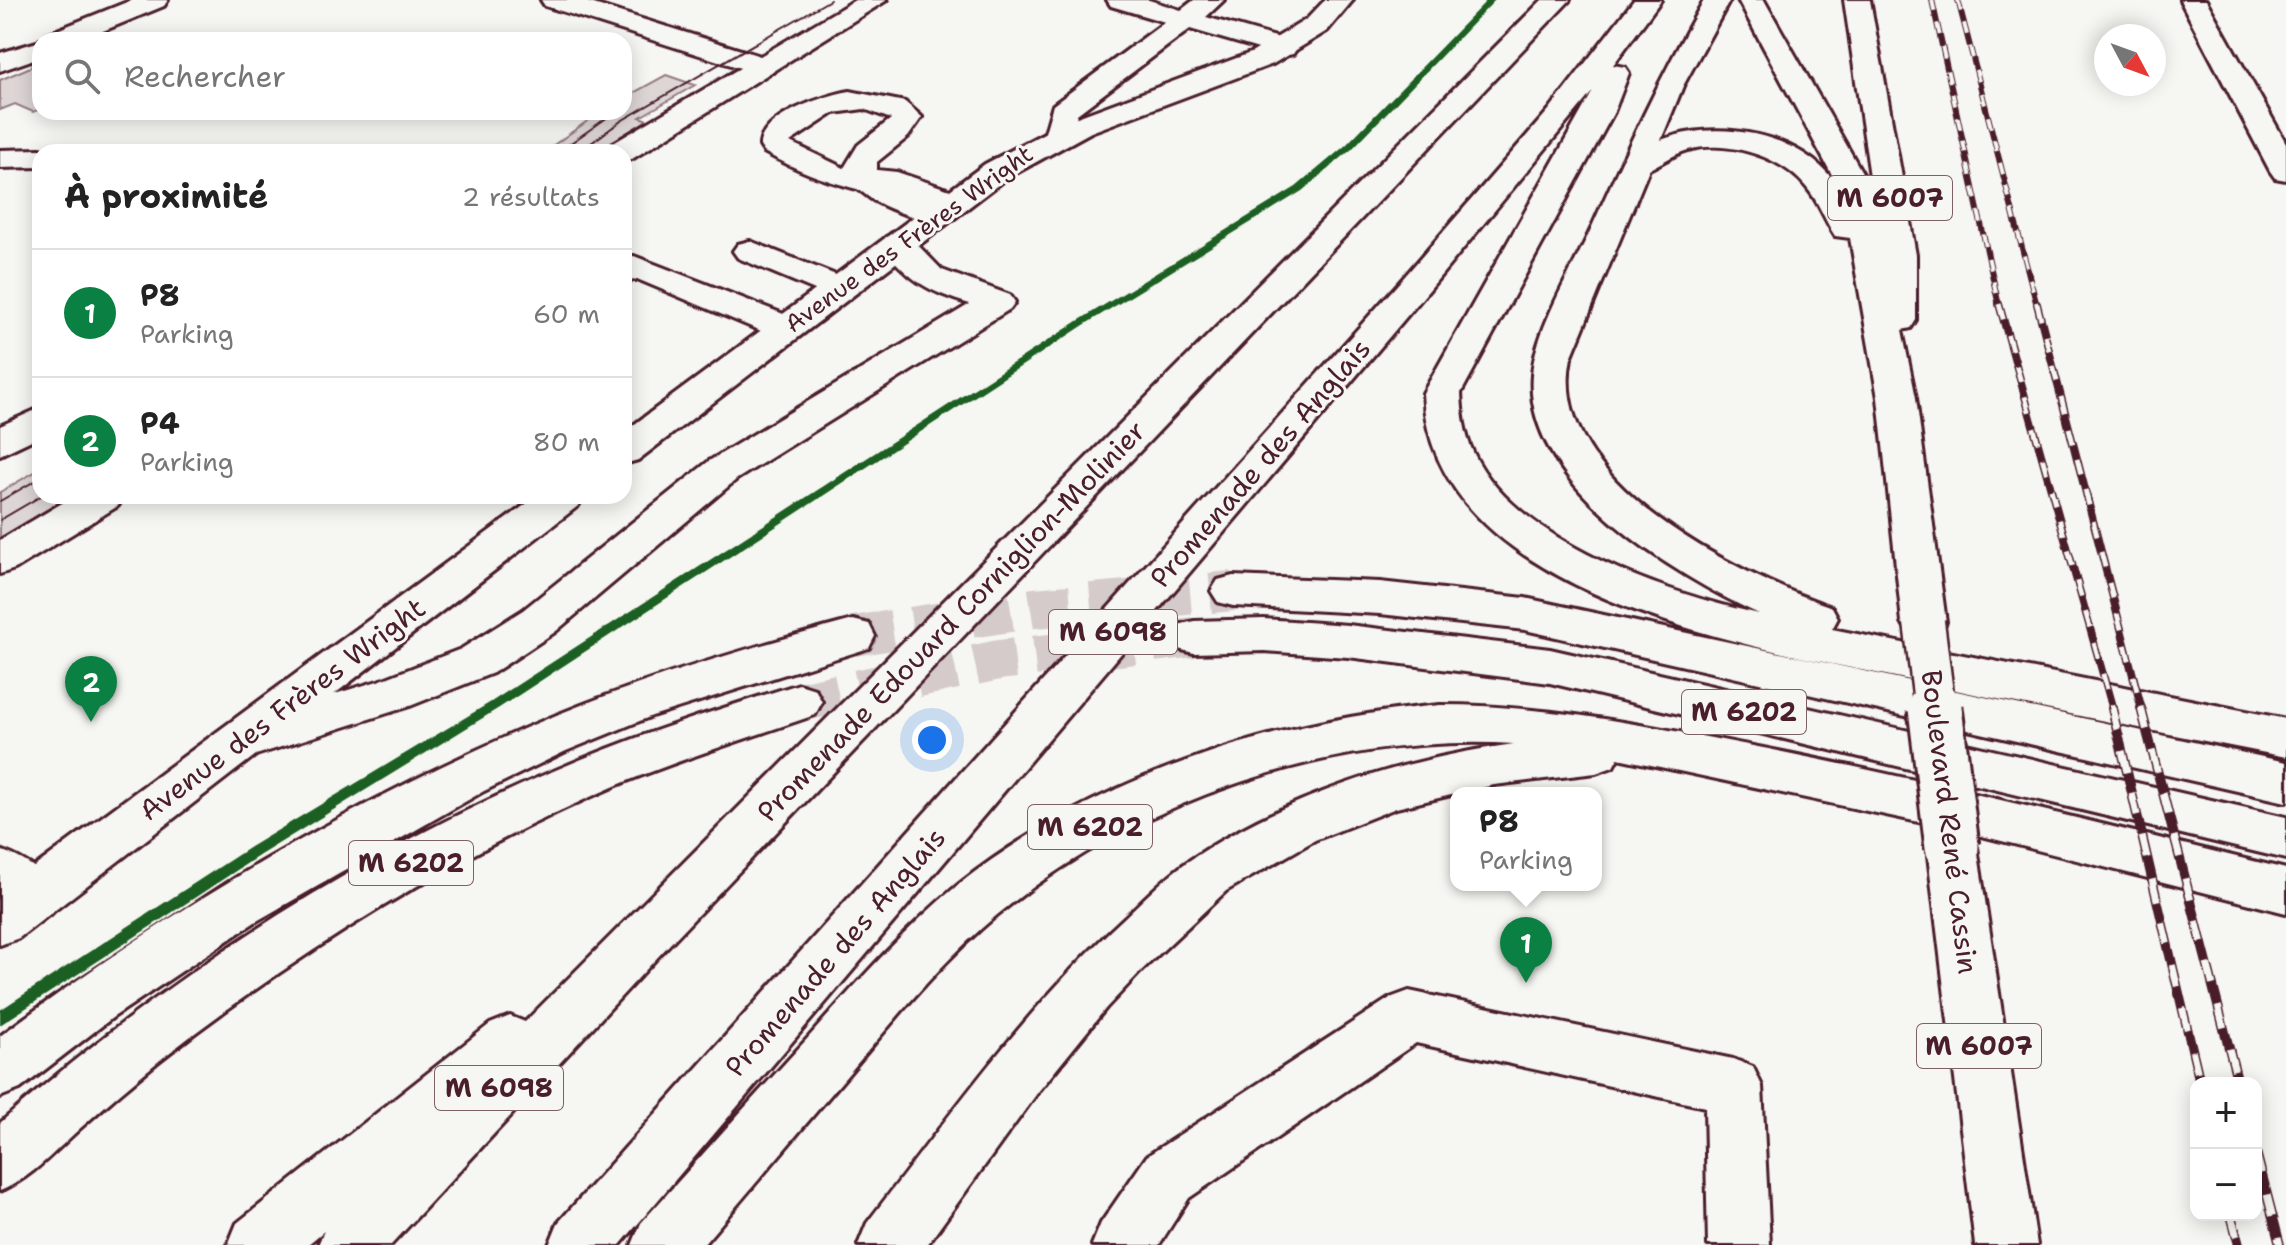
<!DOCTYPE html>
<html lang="fr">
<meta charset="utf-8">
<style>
:root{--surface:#fff;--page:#f2f2f2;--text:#222;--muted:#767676;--line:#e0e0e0;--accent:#0b8043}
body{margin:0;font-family:"Shantell Sans",sans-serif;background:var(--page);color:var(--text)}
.controls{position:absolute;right:24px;bottom:24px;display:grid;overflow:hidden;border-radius:16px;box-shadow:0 4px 20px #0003}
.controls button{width:72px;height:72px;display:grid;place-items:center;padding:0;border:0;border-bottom:2px solid var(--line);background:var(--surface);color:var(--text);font:40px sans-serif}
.compass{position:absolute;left:2094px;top:24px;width:72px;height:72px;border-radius:50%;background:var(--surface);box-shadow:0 4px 20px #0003;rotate:131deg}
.you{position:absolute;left:932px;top:740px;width:28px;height:28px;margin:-20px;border:6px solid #fff;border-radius:50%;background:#1a73e8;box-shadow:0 0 0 12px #1a73e833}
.badge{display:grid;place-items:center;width:52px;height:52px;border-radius:50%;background:var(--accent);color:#fff;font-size:26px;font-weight:700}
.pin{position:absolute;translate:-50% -66px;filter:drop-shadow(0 2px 4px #0008)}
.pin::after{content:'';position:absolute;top:42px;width:28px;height:24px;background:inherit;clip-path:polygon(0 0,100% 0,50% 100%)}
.popup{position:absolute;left:1450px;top:787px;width:152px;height:104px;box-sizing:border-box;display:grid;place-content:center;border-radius:16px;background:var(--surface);filter:drop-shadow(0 2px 6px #0005);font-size:26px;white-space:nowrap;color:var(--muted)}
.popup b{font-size:30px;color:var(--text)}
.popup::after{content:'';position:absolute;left:50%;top:100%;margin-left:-16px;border:16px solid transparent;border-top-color:var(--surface)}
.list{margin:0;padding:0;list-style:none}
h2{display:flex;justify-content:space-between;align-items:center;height:104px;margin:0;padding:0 32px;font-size:34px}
h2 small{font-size:26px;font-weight:400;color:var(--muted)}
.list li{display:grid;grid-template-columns:52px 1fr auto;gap:24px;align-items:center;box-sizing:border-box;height:128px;padding:0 32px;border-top:2px solid var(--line)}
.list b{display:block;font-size:30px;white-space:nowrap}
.list p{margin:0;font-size:26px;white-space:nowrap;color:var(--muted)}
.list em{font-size:26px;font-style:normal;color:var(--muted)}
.icon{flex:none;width:44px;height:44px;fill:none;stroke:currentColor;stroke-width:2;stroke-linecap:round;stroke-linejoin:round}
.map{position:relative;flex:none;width:2286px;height:1245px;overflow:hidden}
.search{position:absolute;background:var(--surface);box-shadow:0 4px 20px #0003;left:32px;top:32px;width:600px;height:88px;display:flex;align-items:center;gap:20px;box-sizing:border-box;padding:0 28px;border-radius:24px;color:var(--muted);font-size:30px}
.panel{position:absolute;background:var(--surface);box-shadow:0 4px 20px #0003;left:32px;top:144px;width:600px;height:360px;border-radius:24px}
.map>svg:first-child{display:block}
.green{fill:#ddd6d5;stroke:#947a80;stroke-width:2}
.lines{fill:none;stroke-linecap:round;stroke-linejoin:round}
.major-tunnel{stroke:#d4cbca;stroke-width:40;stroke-dasharray:40 20;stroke-linecap:butt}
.minor-casing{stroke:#4a1f2b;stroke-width:6}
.major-casing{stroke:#4a1f2b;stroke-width:6}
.minor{fill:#f6f6f2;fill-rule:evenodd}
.major{fill:#f6f6f2;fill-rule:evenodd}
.tram{stroke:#4a1f2b;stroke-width:2}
.rail-far2-casing{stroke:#4a1f2b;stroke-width:6}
.rail-far1-casing{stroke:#4a1f2b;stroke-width:8}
.rail-casing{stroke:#4a1f2b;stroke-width:10}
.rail-far2{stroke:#f6f6f2;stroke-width:4;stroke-dasharray:12;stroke-linecap:butt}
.rail-far1{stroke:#f6f6f2;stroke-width:5;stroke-dasharray:16;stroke-linecap:butt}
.rail{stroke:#f6f6f2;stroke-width:7;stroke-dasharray:22;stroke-linecap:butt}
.major-bridge-far1-casing{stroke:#4a1f2b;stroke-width:45;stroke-linecap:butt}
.major-bridge-casing{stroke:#4a1f2b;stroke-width:59;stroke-linecap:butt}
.major-bridge-far1{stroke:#f6f6f2;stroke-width:40}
.major-bridge{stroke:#f6f6f2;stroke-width:53}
.cycleway-casing{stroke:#f6f6f2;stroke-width:5}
.cycleway{fill:#1b5e20;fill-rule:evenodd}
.labels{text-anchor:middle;stroke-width:6;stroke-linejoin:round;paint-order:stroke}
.far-street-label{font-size:24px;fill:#4a1f2b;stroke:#f6f6f2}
.shield{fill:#f6f6f2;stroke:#7e6067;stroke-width:2}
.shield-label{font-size:26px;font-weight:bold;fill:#4a1f2b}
.street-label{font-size:28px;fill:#4a1f2b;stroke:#f6f6f2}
</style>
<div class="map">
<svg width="2286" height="1245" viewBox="0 0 2286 1245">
<rect width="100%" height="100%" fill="#f6f6f2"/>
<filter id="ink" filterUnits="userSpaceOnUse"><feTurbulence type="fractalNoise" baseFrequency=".0125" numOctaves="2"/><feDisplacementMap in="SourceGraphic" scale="16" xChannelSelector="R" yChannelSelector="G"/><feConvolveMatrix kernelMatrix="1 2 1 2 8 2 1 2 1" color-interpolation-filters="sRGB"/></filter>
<g filter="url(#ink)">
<!-- green -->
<path class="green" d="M 40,63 L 40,109 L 33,112 L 15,104 L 0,110 L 0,80 Z
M 666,75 L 695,85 L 640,117 L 647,120 L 596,152 L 544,152 L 600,112 L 624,112 L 624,98 Z
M 40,469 L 40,496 L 71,496 L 0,538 L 0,492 Z"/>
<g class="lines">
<!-- major-tunnel -->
<path class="major-tunnel" d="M 853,636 L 1035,608 L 1233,591
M 799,702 L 999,660 L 1194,637"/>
<defs>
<path id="minor" d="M 132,0 L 168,0 L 164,6 L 81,40 L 40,40 L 40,57 L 0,71 L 0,53 L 44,40 L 47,34 Z
M 541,0 L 581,0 L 773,60 L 777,66 L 773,72 L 753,72 L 545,6 Z
M 1107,0 L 1149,0 L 1181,10 L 1194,0 L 1224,0 L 1206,17 L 1293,42 L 1297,48 L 1293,54 L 1283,56 L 1190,29 L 1077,114 L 1070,142 L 1048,142 L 1044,136 L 1053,105 L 1165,22 L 1111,6 Z
M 2180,0 L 2206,0 L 2286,143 L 2286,180 L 2275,178 L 2270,171 Z
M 850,91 L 905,102 L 922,117 L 908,137 L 877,162 L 877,170 L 897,172 L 965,195 L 970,202 L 965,209 L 954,212 L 950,220 C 928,225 893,211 873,200 C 868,197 862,191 857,189 C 820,179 799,171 764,152 L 760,146 C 760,116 826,95 850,91 ZM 864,109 L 891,119 L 858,145 L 844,168 L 790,142 L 834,113 Z
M 40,149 L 51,152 L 40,152 L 40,167 L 0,168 L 0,150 Z
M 898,234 L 910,237 L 942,270 L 1010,295 L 1015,302 L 1010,309 L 737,479 L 555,632 L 493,673 L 410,706 L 240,760 L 223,754 L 216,741 L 223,728 L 381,680 L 461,649 L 523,610 L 709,461 L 970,304 C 929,292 906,279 881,244 L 886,237 Z
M 750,241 L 851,281 L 856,288 L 851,295 L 839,298 L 827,295 L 738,258 L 733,251 L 738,244 Z
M 634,256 L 799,320 L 804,328 L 799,336 L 786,339 L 773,336 L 637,279 L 624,283 L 624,258 Z
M 40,408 L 40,436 L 0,455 L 0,426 Z
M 0,850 C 25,859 48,873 60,897 L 52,913 C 30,921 19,915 0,901 Z
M 1409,991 L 1733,1059 L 1753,1067 L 1762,1086 L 1770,1245 L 1708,1245 L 1705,1107 L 1416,1043 L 1189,1198 L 1159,1245 L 1092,1245 L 1101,1223 L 1147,1156 L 1390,998 Z"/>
<path id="major" d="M 855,0 L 887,0 L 632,159 L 624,160 L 624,152 L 606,152 L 610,145 Z
M 1325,0 L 1353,0 L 1327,31 L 1273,64 L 1091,132 L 1007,178 L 638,460 L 624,464 L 624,432 L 985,164 L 1069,120 L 1253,52 L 1307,19 Z
M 1542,0 L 1570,0 L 668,946 L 391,1245 L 318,1245 L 324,1231 L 307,1245 L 228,1245 L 237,1223 L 490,1024 L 510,1016 L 525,1022 Z
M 1634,0 L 1661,0 L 1613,65 L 1625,67 L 1629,73 L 1614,112 L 1461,393 C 1462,414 1464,433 1473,452 C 1515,542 1670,595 1759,614 C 1676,576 1523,484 1532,375 C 1535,330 1572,271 1591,229 C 1626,151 1661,75 1704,0 L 1730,0 L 1683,86 L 1661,140 C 1719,118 1802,133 1838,186 L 1738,0 L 1764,0 L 1872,190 L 1844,0 L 1870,0 L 1916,255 L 1916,320 L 1911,328 L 1902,330 L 1916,398 L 1946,622 L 1940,633 L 1924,638 L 1908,633 L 1902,622 L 1878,398 L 1850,238 L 1835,236 C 1825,221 1819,202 1807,188 C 1782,156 1727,139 1688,150 C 1674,154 1662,163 1649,169 L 1571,358 C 1545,482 1739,575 1832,607 L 1838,618 L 1832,629 L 2286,719 L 2286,757 C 2163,733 2041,709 1919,682 C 1763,648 1432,601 1423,393 L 1593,91 L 1429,290 L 620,1245 L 549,1245 L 558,1223 L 1405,276 L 1549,110 Z
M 74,496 L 124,496 L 118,506 L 15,569 L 0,574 L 0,540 Z
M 537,496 L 584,496 L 578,506 L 19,938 L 0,945 L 0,892 Z
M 1233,576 L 1380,582 L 1525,598 L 2286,762 L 2286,802 L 1525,630 L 1380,614 L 1233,606 L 1218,602 L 1211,591 L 1218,580 Z
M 1264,619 L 1348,625 L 1550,649 L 2286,817 L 2286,859 L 1550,683 L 1348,657 L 1264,651 L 1194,653 L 1178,649 L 1172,637 L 1178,625 L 1194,621 Z
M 853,620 L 869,624 L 875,636 L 869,648 L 652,716 L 566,751 L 484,791 L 255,922 L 112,1018 L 20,1089 L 0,1097 L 0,1036 C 171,908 362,795 559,714 C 655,675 754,646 853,620 Z
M 799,684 L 815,689 L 822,702 L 815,715 C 749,738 680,759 615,786 C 485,842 362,914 246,996 C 190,1035 136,1078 85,1124 C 57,1148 34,1177 0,1191 L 0,1123 C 172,972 369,846 582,759 C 652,730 726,707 799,684 Z
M 1440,705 C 1546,705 1649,726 1753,746 C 1932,781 2109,826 2286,869 L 2286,913 L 1970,833 L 1977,847 L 2037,1245 L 1975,1245 L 1927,847 L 1934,832 L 1947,828 L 1618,758 L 1613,767 L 1596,773 L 1494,785 L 1396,808 L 1315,840 L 1226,891 L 1143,969 L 1106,1008 L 1038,1092 L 927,1245 L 858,1245 L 867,1223 C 948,1118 1026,1008 1124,918 C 1144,899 1164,878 1187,862 C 1282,797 1401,759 1514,744 C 1333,733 1137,800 997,915 C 944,959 900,1013 856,1065 C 805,1125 754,1185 703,1245 L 632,1245 L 641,1223 C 696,1162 751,1100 807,1039 C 855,985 903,930 959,884 C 1092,779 1272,720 1440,705 Z"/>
</defs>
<!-- minor casing -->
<use href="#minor" class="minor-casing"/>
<!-- major casing -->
<use href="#major" class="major-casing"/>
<!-- minor -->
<use href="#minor" class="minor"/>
<!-- major -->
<use href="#major" class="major"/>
<!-- tram -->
<path class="tram" d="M 558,152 L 615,112
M 579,152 L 621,121 L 830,0
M 0,501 L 40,478
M 0,520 L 41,496"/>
<defs>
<path id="rail-far2" d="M 1932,0 L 1999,306
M 1958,0 L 2037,306"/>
<path id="rail-far1" d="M 1999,304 L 2113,710
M 2037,304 L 2142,710"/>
<path id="rail" d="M 2112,708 L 2200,1083
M 2141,708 L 2238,1083
M 2256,1152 L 2280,1245
M 2231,1215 L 2239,1245"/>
</defs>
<!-- rail-far2 casing -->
<use href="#rail-far2" class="rail-far2-casing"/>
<!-- rail-far1 casing -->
<use href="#rail-far1" class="rail-far1-casing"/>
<!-- rail casing -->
<use href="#rail" class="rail-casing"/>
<!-- rail-far2 -->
<use href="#rail-far2" class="rail-far2"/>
<!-- rail-far1 -->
<use href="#rail-far1" class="rail-far1"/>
<!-- rail -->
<use href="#rail" class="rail"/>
<defs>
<path id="major-bridge-far1" d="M 1924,622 L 1935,710"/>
<path id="major-bridge" d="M 1935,708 L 1952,847"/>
</defs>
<!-- major-bridge-far1 casing -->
<use href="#major-bridge-far1" class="major-bridge-far1-casing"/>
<!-- major-bridge casing -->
<use href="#major-bridge" class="major-bridge-casing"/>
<!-- major-bridge-far1 -->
<use href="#major-bridge-far1" class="major-bridge-far1"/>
<!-- major-bridge -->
<use href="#major-bridge" class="major-bridge"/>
<defs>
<path id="cycleway" d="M 1487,0 L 1495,0 L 1352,149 L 1302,191 L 1084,325 L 499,708 L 260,855 L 0,1025 L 0,1010 L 250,847 L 491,702 L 1078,321 L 1296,187 L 1346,145 Z"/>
</defs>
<!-- cycleway casing -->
<use href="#cycleway" class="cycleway-casing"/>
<!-- cycleway -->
<use href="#cycleway" class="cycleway"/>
</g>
</g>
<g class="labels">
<!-- far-street labels -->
<g class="far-street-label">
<text transform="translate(909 239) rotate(-36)" y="8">Avenue des Frères Wright</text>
</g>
<!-- shield labels -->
<g class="shield">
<rect x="1828" y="176" width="124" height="44" rx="6"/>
<rect x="1049" y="610" width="128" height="44" rx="6"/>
<rect x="1682" y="690" width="124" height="44" rx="6"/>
<rect x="1028" y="805" width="124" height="44" rx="6"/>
<rect x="349" y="841" width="124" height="44" rx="6"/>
<rect x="1917" y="1024" width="124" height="44" rx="6"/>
<rect x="435" y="1066" width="128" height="44" rx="6"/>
</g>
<g class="shield-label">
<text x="1890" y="207">M 6007</text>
<text x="1113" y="641">M 6098</text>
<text x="1744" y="721">M 6202</text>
<text x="1090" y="836">M 6202</text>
<text x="411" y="872">M 6202</text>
<text x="1979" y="1055">M 6007</text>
<text x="499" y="1097">M 6098</text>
</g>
<!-- street labels -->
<g class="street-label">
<text transform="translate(1260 463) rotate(-49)" y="10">Promenade des Anglais</text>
<text transform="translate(951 621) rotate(-46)" y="10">Promenade Edouard Corniglion-Molinier</text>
<text transform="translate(282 709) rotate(-37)" y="10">Avenue des Frères Wright</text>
<text transform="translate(1950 822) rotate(83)" y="10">Boulevard René Cassin</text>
<text transform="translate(835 952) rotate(-49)" y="10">Promenade des Anglais</text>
</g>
</g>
</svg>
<div class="controls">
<button>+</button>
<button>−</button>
</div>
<svg class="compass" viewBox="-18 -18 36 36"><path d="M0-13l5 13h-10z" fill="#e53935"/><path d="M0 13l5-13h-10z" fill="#767676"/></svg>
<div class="you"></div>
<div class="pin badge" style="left:1526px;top:983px">1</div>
<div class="popup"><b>P8</b>Parking</div>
<div class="pin badge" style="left:91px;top:722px">2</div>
<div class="search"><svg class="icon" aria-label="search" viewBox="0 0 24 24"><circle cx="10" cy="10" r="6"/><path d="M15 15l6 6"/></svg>Rechercher</div>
<section class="panel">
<h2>À proximité<small>2 résultats</small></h2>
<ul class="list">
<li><span class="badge">1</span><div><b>P8</b><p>Parking</p></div><em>60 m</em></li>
<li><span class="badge">2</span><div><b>P4</b><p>Parking</p></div><em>80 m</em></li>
</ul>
</section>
</div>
